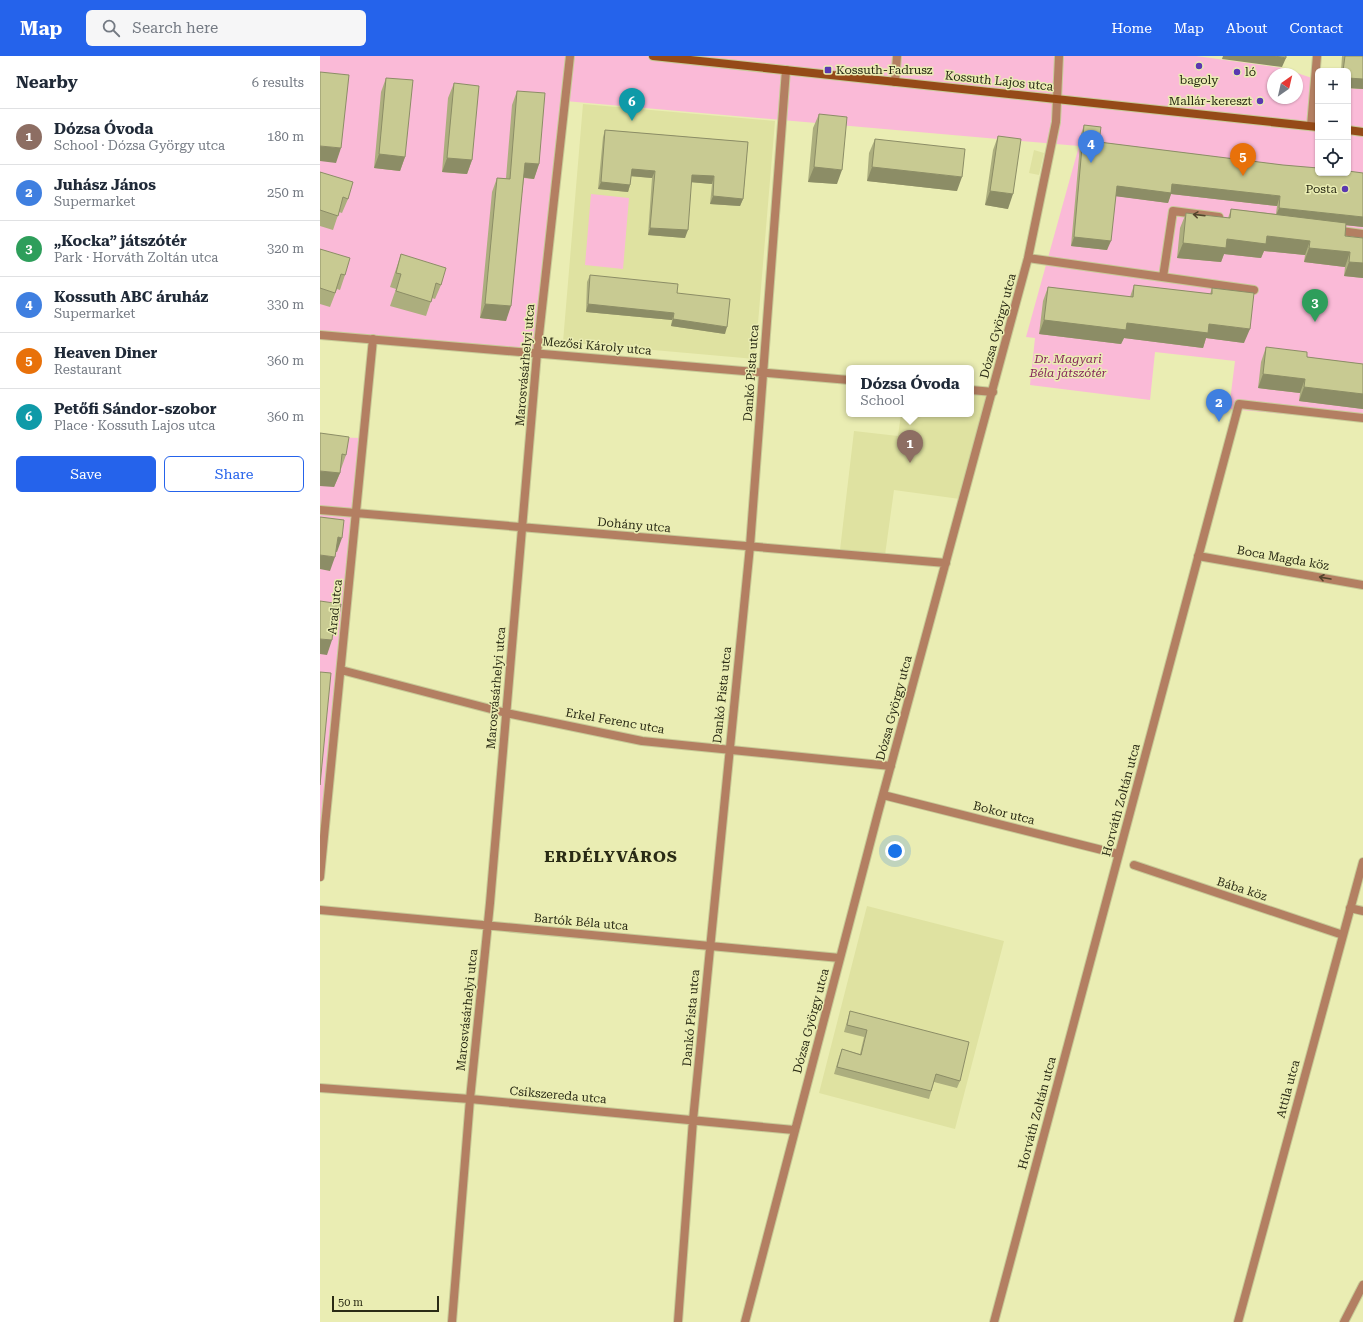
<!DOCTYPE html>
<meta charset="utf-8">
<style>
:root{--surface:#fff;--page:#f6f6f7;--text:#1f2937;--muted:#747a83;--line:#e0e1e3;--accent:#2563eb}
body{margin:0;font-family:"Roboto Serif",serif;background:var(--page);color:var(--text)}
.controls{position:absolute;right:12px;top:12px;display:grid;overflow:hidden;border-radius:6px;box-shadow:0 1px 3px #0004}
.controls button{width:36px;height:36px;display:grid;place-items:center;padding:0;border:0;border-bottom:1px solid var(--line);background:var(--surface);color:var(--text);font:20px sans-serif}
.compass{position:absolute;left:947px;top:12px;width:36px;height:36px;border-radius:50%;background:var(--surface);box-shadow:0 1px 3px #0004;rotate:34deg}
.scale{position:absolute;left:12px;bottom:10px;width:107px;box-sizing:border-box;padding-left:4px;border:2px solid #2a2b15;border-top:0;font-size:11px;line-height:14px;white-space:nowrap;color:#2a2b15;-webkit-text-stroke:3px #eaedb3;paint-order:stroke}
.you{position:absolute;left:575px;top:795px;width:14px;height:14px;margin:-10px;border:3px solid #fff;border-radius:50%;background:#1a73e8;box-shadow:0 0 0 6px #1a73e833}
.badge{display:grid;place-items:center;width:26px;height:26px;border-radius:50%;background:var(--accent);color:#fff;font-size:13px;font-weight:700}
.pin{position:absolute;translate:-50% -33px;filter:drop-shadow(0 1px 2px #0008)}
.pin::after{content:'';position:absolute;top:21px;width:14px;height:12px;background:inherit;clip-path:polygon(0 0,100% 0,50% 100%)}
.popup{position:absolute;left:526px;top:309px;width:128px;height:52px;box-sizing:border-box;display:grid;place-content:center;border-radius:6px;background:var(--surface);filter:drop-shadow(0 1px 3px #0005);font-size:13px;white-space:nowrap;color:var(--muted)}
.popup b{font-size:15px;color:var(--text)}
.popup::after{content:'';position:absolute;left:50%;top:100%;margin-left:-8px;border:8px solid transparent;border-top-color:var(--surface)}
.list{margin:0;padding:0;list-style:none}
h2{display:flex;justify-content:space-between;align-items:center;height:52px;margin:0;padding:0 16px;font-size:17px}
h2 small{font-size:13px;font-weight:400;color:var(--muted)}
.list li{display:grid;grid-template-columns:26px 1fr auto;gap:12px;align-items:center;box-sizing:border-box;height:56px;padding:0 16px;border-top:1px solid var(--line)}
.list b{display:block;font-size:15px;white-space:nowrap}
.list p{margin:0;font-size:13px;white-space:nowrap;color:var(--muted)}
.list em{font-size:13px;font-style:normal;color:var(--muted)}
.actions{display:flex;gap:8px;padding:12px 16px}
.actions a{flex:1;padding:9px 0;border:1px solid var(--accent);border-radius:6px;text-align:center;font-size:14px;color:var(--accent)}
.actions .main{background:var(--accent);color:#fff}
.icon{flex:none;width:22px;height:22px;fill:none;stroke:currentColor;stroke-width:2;stroke-linecap:round;stroke-linejoin:round}
.map{position:relative;flex:none;width:1043px;height:1266px;overflow:hidden}
header{display:flex;align-items:center;gap:24px;box-sizing:border-box;height:56px;padding:0 20px;background:var(--accent);color:#fff}
header strong{font-size:19px}
nav{display:flex;gap:22px;margin-inline-start:auto;font-size:14px}
.search{width:280px;height:36px;background:var(--page);display:flex;align-items:center;gap:10px;box-sizing:border-box;padding:0 14px;border-radius:6px;color:var(--muted);font-size:15px}
main{display:flex}
aside{flex:1;background:var(--surface)}
.map>svg:first-child{display:block}
.built{fill:#dfe2a1}
.green{fill:#fabad7;fill-rule:evenodd}
.lines{fill:none;stroke-linecap:round;stroke-linejoin:round}
.street-casing{stroke:#c7ca97;stroke-width:10}
.secondary-casing{stroke:#c7ca97;stroke-width:10}
.street{stroke:#b37f62;stroke-width:8}
.secondary{stroke:#954a18;stroke-width:8}
.wall{fill:#acae7e}
.shaded-wall{fill:#8c8d66}
.building{fill:#c8ca92;stroke:#8c8d66}
.oneway{stroke:#53442c}
.poi-dot{fill:#5a38b0;stroke:#eaedb3;stroke-width:1.5}
.labels{text-anchor:middle;stroke-width:3;stroke-linejoin:round;paint-order:stroke}
.poi-label{font-size:12px;fill:#2a2b15;stroke:#eaedb3;text-anchor:start}
.street-label{font-size:12px;fill:#2a2b15;stroke:#eaedb3}
.park-label{font-size:12px;font-style:italic;fill:#87275c;stroke:#eaedb3}
.district-label{font-size:16px;font-weight:bold;letter-spacing:1px;fill:#2a2b15;stroke:#eaedb3}
</style>
<header>
<strong>Map</strong>
<div class="search"><svg class="icon" aria-label="search" viewBox="0 0 24 24"><circle cx="10" cy="10" r="6"/><path d="M15 15l6 6"/></svg>Search here</div>
<nav><a>Home</a><a>Map</a><a>About</a><a>Contact</a></nav>
</header>
<main>
<aside>
<h2>Nearby<small>6 results</small></h2>
<ul class="list">
<li><span class="badge" style="background:#8d6e63">1</span><div><b>Dózsa Óvoda</b><p>School · Dózsa György utca</p></div><em>180 m</em></li>
<li><span class="badge" style="background:#3f7fe0">2</span><div><b>Juhász János</b><p>Supermarket</p></div><em>250 m</em></li>
<li><span class="badge" style="background:#2e9e5b">3</span><div><b>„Kocka” játszótér</b><p>Park · Horváth Zoltán utca</p></div><em>320 m</em></li>
<li><span class="badge" style="background:#3f7fe0">4</span><div><b>Kossuth ABC áruház</b><p>Supermarket</p></div><em>330 m</em></li>
<li><span class="badge" style="background:#e8710a">5</span><div><b>Heaven Diner</b><p>Restaurant</p></div><em>360 m</em></li>
<li><span class="badge" style="background:#0f9aa8">6</span><div><b>Petőfi Sándor-szobor</b><p>Place · Kossuth Lajos utca</p></div><em>360 m</em></li>
</ul>
<div class="actions"><a class="main">Save</a><a>Share</a></div>
</aside>
<div class="map">
<svg width="1043" height="1266" viewBox="0 0 1043 1266">
<rect width="100%" height="100%" fill="#eaedb3"/>
<!-- built -->
<path class="built" d="M 263,48 L 455,65 L 435,303 L 243,286 Z
M 714,94 L 724,97 L 719,119 L 709,117 Z
M 651,338 L 668,340 L 640,443 L 574,434 L 565,499 L 520,494 L 534,375 L 578,380 L 581,358 L 651,358 Z
M 547,850 L 684,885 L 635,1073 L 499,1037 Z"/>
<!-- green -->
<path class="green" d="M 0,0 L 876,0 L 962,12 L 998,24 L 998,117 L 1028,117 L 1028,32 L 1043,33 L 1043,365 L 909,353 L 915,305 L 835,296 L 830,344 L 710,329 L 715,282 L 706,281 L 759,90 L 245,45 L 217,297 L 0,278 ZM 953,18 L 977,18 L 977,42 L 953,42 Z
M 271,138 L 309,142 L 303,213 L 265,209 Z
M 0,381 L 43,382 L 0,817 Z"/>
<g class="lines">
<defs>
<path id="street" d="M 575,26 L 577,0
M 991,70 L 997,0
M 1014,174 L 1043,178
M 708,202 L 934,234
M 843,221 L 853,155 L 899,161
M 0,279 L 529,324
M 651,334 L 673,336
M 0,454 L 626,507
M 878,500 L 1043,529
M 21,614 L 186,657 L 322,685 L 571,710
M 563,739 L 798,798
M 814,809 L 1023,879
M 0,821 L 53,283
M 1030,852 L 1043,855
M 0,854 L 520,902
M 0,1032 L 150,1043 L 474,1074
M 132,1266 L 150,1043 L 170,847 L 217,297 L 250,0
M 358,1266 L 373,1064 L 430,490 L 466,14
M 425,1266 L 558,757 L 708,202 L 736,66 L 739,0
M 674,1266 L 919,348 L 1043,362
M 918,1266 L 1043,806
M 1024,1266 L 1043,1229"/>
<path id="secondary" d="M 333,0 L 998,71
M 1028,74 L 1043,76"/>
</defs>
<!-- street casing -->
<use href="#street" class="street-casing"/>
<!-- secondary casing -->
<use href="#secondary" class="secondary-casing"/>
<!-- street -->
<use href="#street" class="street"/>
<!-- secondary -->
<use href="#secondary" class="secondary"/>
</g>
<!-- wall -->
<path class="wall" d="M 1022,0 L 1043,0 L 1043,33 L 1028,32 L 1028,15 L 1021,15 Z
M 66,22 L 85,101 L 80,115 L 54,112 L 61,36 Z
M 134,27 L 152,104 L 147,118 L 122,116 L 128,42 Z
M 197,35 L 219,108 L 214,123 L 204,122 L 186,265 L 160,262 L 172,136 L 177,122 L 186,122 L 192,49 Z
M 499,58 L 517,128 L 488,126 L 493,72 Z
M 764,69 L 779,86 L 963,109 L 1043,117 L 1043,171 L 1026,169 L 1025,180 L 1043,182 L 1043,222 L 1024,220 L 1025,211 L 984,206 L 985,199 L 944,195 L 941,202 L 904,198 L 901,206 L 857,202 L 860,172 L 866,157 L 908,162 L 911,153 L 956,158 L 957,150 L 851,138 L 848,147 L 796,140 L 787,194 L 751,190 L 761,78 Z
M 285,74 L 428,86 L 423,143 L 420,150 L 390,148 L 392,128 L 371,126 L 365,182 L 328,179 L 332,122 L 311,120 L 310,129 L 308,136 L 278,133 L 283,81 Z
M 678,80 L 688,153 L 665,149 L 673,94 Z
M 555,83 L 637,135 L 547,125 L 549,97 Z
M 0,116 L 28,143 L 22,157 L 19,156 L 13,174 L 0,170 Z
M 0,193 L 25,219 L 20,234 L 17,233 L 10,251 L 0,248 Z
M 81,198 L 121,229 L 115,243 L 112,242 L 106,260 L 70,250 L 76,233 L 70,231 Z
M 270,219 L 357,237 L 405,278 L 351,270 L 352,264 L 266,256 L 267,226 Z
M 814,229 L 890,238 L 892,232 L 924,287 L 886,282 L 883,292 L 804,282 L 801,288 L 719,278 L 723,245 L 728,231 L 810,241 Z
M 946,291 L 987,301 L 1043,308 L 1043,353 L 979,345 L 980,337 L 938,332 L 941,306 Z
M 0,377 L 26,399 L 21,413 L 20,413 L 20,417 L 14,431 Z
M 530,955 L 640,1025 L 637,1032 L 614,1026 L 609,1043 L 514,1018 L 519,1001 L 522,993 L 540,998 L 544,981 L 524,976 Z"/>
<!-- shaded-wall -->
<path class="shaded-wall" d="M 903,0 L 955,0 L 966,2 L 962,11 L 902,3 Z
M 1028,22 L 1043,23 L 1043,33 L 1028,32 Z
M 0,90 L 21,92 L 16,107 L 0,105 Z
M 59,98 L 85,101 L 80,115 L 54,112 Z
M 127,102 L 152,104 L 147,118 L 122,116 Z
M 205,107 L 219,108 L 214,123 L 200,121 Z
M 494,111 L 522,114 L 517,128 L 488,126 Z
M 552,111 L 642,121 L 637,135 L 547,125 Z
M 312,113 L 335,115 L 332,122 L 309,120 Z
M 372,119 L 394,120 L 392,128 L 369,126 Z
M 281,126 L 310,129 L 308,136 L 278,133 Z
M 852,128 L 960,140 L 957,150 L 851,138 L 848,147 L 794,140 L 797,130 Z
M 670,135 L 693,138 L 688,153 L 665,149 Z
M 393,140 L 423,143 L 420,150 L 390,148 Z
M 959,152 L 1043,161 L 1043,171 L 955,162 Z
M 330,172 L 368,174 L 365,182 L 328,179 Z
M 947,180 L 990,185 L 985,199 L 944,195 L 941,202 L 904,198 L 901,206 L 857,202 L 863,187 Z
M 754,181 L 791,185 L 787,194 L 751,190 Z
M 989,192 L 1030,196 L 1025,211 L 984,206 Z
M 1029,206 L 1043,207 L 1043,222 L 1024,220 Z
M 165,248 L 191,250 L 186,265 L 160,262 Z
M 268,248 L 354,257 L 352,264 L 266,256 Z
M 353,263 L 407,271 L 405,278 L 351,270 Z
M 724,264 L 807,267 L 889,268 L 930,273 L 924,287 L 886,282 L 883,292 L 804,282 L 801,288 L 719,278 Z
M 943,318 L 985,323 L 980,337 L 938,332 Z
M 984,331 L 1043,338 L 1043,353 L 979,345 Z
M 0,415 L 20,417 L 14,431 L 0,430 Z
M 18,481 L 22,482 L 17,496 L 12,495 Z
M 0,499 L 15,501 L 10,515 L 0,513 Z
M 14,565 L 18,566 L 13,580 L 9,579 Z
M 0,583 L 12,584 L 7,599 L 0,598 Z"/>
<!-- building -->
<path class="building" d="M 955,0 L 966,0 L 966,2 Z
M 1025,0 L 1043,0 L 1043,23 L 1028,22 L 1028,15 L 1023,15 Z
M 0,16 L 29,19 L 21,92 L 0,90 Z
M 66,22 L 93,24 L 85,101 L 59,98 Z
M 134,27 L 159,30 L 152,104 L 127,102 Z
M 197,35 L 225,37 L 219,108 L 205,107 L 191,250 L 165,248 L 177,122 L 190,123 Z
M 499,58 L 527,61 L 522,114 L 494,111 Z
M 764,69 L 781,71 L 779,86 L 963,109 L 998,112 L 998,117 L 1028,117 L 1028,115 L 1043,117 L 1043,161 L 959,152 L 960,140 L 852,128 L 851,137 L 797,130 L 791,185 L 754,181 Z
M 285,74 L 428,86 L 423,143 L 393,140 L 394,120 L 372,119 L 368,174 L 330,172 L 335,115 L 312,113 L 310,129 L 281,126 Z
M 678,80 L 701,83 L 693,138 L 670,135 Z
M 555,83 L 645,93 L 642,121 L 552,111 Z
M 0,116 L 33,126 L 28,143 L 23,141 L 18,160 L 0,154 Z
M 911,153 L 1026,167 L 1025,180 L 1043,182 L 1043,207 L 1029,206 L 1030,196 L 989,192 L 990,185 L 947,180 L 946,188 L 907,183 L 906,192 L 863,187 L 866,157 L 910,162 Z
M 0,193 L 30,202 L 25,219 L 21,218 L 15,237 L 0,232 Z
M 81,198 L 126,212 L 121,229 L 116,227 L 111,246 L 76,235 L 81,218 L 76,217 Z
M 270,219 L 358,228 L 357,237 L 410,243 L 407,271 L 353,263 L 354,257 L 268,248 Z
M 814,229 L 892,238 L 892,232 L 934,237 L 930,273 L 889,268 L 888,277 L 807,267 L 806,274 L 724,264 L 728,231 L 813,241 Z
M 946,291 L 987,296 L 987,301 L 1043,308 L 1043,338 L 984,331 L 985,323 L 943,318 Z
M 0,377 L 29,381 L 26,399 L 22,398 L 20,417 L 0,415 Z
M 0,461 L 24,464 L 22,482 L 18,481 L 15,501 L 0,499 Z
M 0,545 L 21,548 L 18,566 L 14,565 L 12,584 L 0,583 Z
M 0,616 L 11,617 L 0,729 Z
M 530,955 L 649,986 L 640,1025 L 616,1018 L 611,1035 L 517,1011 L 522,993 L 541,999 L 547,974 L 527,969 Z"/>
<!-- one-way arrows -->
<defs><path id="oneway-shaft" d="M-6 0H5M1.5-3L5.5 0L1.5 3" fill="none" stroke-width="1.6" stroke-linecap="round" stroke-linejoin="round"/></defs>
<g class="oneway">
<use href="#oneway-shaft" transform="translate(879 159) rotate(-173)"/>
<use href="#oneway-shaft" transform="translate(1005 522) rotate(-170)"/>
</g>
<!-- markers -->
<g class="poi-dot">
<circle cx="879" cy="10" r="4"/>
<rect x="504" y="10" width="8" height="8" rx="2"/>
<circle cx="917" cy="16" r="4"/>
<circle cx="940" cy="45" r="4"/>
<circle cx="1025" cy="133" r="4"/>
</g>
<g class="labels">
<!-- poi labels -->
<g class="poi-label">
<text x="516" y="18">Kossuth-Fadrusz</text>
<text x="925" y="20">ló</text>
<text x="879" y="28" text-anchor="middle">bagoly</text>
<text x="932" y="49" text-anchor="end">Mallár-kereszt</text>
<text x="1017" y="137" text-anchor="end">Posta</text>
</g>
<!-- street labels -->
<g class="street-label">
<text transform="translate(679 25) rotate(6)" y="4">Kossuth Lajos utca</text>
<text transform="translate(678 270) rotate(-75)" y="4">Dózsa György utca</text>
<text transform="translate(277 290) rotate(5)" y="4">Mezősi Károly utca</text>
<text transform="translate(205 309) rotate(-85)" y="4">Marosvásárhelyi utca</text>
<text transform="translate(431 317) rotate(-86)" y="4">Dankó Pista utca</text>
<text transform="translate(314 469) rotate(5)" y="4">Dohány utca</text>
<text transform="translate(963 502) rotate(10)" y="4">Boca Magda köz</text>
<text transform="translate(15 551) rotate(-84)" y="4">Arad utca</text>
<text transform="translate(176 632) rotate(-85)" y="4">Marosvásárhelyi utca</text>
<text transform="translate(402 639) rotate(-84)" y="4">Dankó Pista utca</text>
<text transform="translate(574 652) rotate(-75)" y="4">Dózsa György utca</text>
<text transform="translate(295 665) rotate(10)" y="4">Erkel Ferenc utca</text>
<text transform="translate(801 744) rotate(-75)" y="4">Horváth Zoltán utca</text>
<text transform="translate(684 757) rotate(14)" y="4">Bokor utca</text>
<text transform="translate(922 833) rotate(18)" y="4">Bába köz</text>
<text transform="translate(261 866) rotate(5)" y="4">Bartók Béla utca</text>
<text transform="translate(147 954) rotate(-84)" y="4">Marosvásárhelyi utca</text>
<text transform="translate(371 962) rotate(-85)" y="4">Dankó Pista utca</text>
<text transform="translate(491 965) rotate(-75)" y="4">Dózsa György utca</text>
<text transform="translate(968 1033) rotate(-75)" y="4">Attila utca</text>
<text transform="translate(238 1039) rotate(5)" y="4">Csíkszereda utca</text>
<text transform="translate(717 1057) rotate(-75)" y="4">Horváth Zoltán utca</text>
</g>
<!-- park labels -->
<g class="park-label">
<text x="748" y="307">Dr. Magyari<tspan x="748" dy="14">Béla játszótér</tspan></text>
</g>
<!-- district labels -->
<g class="district-label">
<text x="291" y="806">ERDÉLYVÁROS</text>
</g>
</g>
</svg>
<div class="controls">
<button>+</button>
<button>−</button>
<button><svg class="icon" aria-label="locate" viewBox="0 0 24 24"><circle cx="12" cy="12" r="6"/><path d="M12 2v4M12 18v4M2 12h4M18 12h4"/></svg></button>
</div>
<svg class="compass" viewBox="-18 -18 36 36"><path d="M0-13l5 13h-10z" fill="#e53935"/><path d="M0 13l5-13h-10z" fill="#747a83"/></svg>
<div class="scale">50 m</div>
<div class="you"></div>
<div class="pin badge" style="left:590px;top:407px;background:#8d6e63">1</div>
<div class="popup"><b>Dózsa Óvoda</b>School</div>
<div class="pin badge" style="left:899px;top:366px;background:#3f7fe0">2</div>
<div class="pin badge" style="left:995px;top:266px;background:#2e9e5b">3</div>
<div class="pin badge" style="left:771px;top:107px;background:#3f7fe0">4</div>
<div class="pin badge" style="left:923px;top:120px;background:#e8710a">5</div>
<div class="pin badge" style="left:312px;top:65px;background:#0f9aa8">6</div>
</div>
</main>
